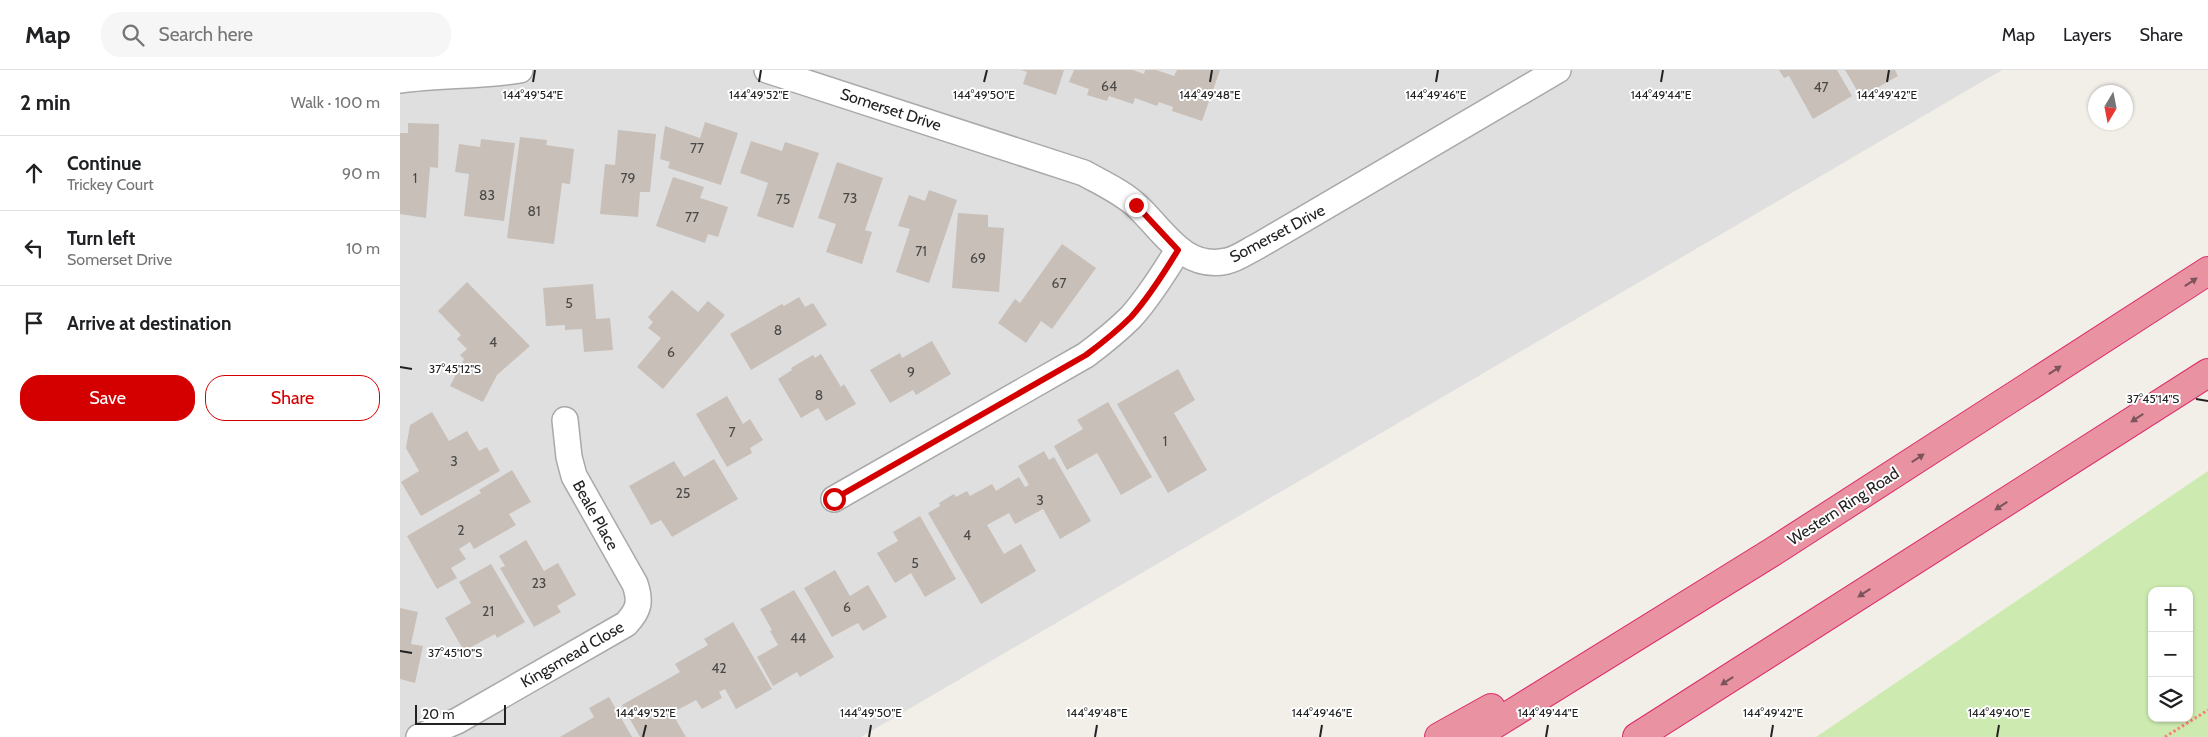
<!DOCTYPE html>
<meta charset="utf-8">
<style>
:root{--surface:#fff;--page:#f6f6f6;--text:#202124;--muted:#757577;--line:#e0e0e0;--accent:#d40000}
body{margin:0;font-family:Cabin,sans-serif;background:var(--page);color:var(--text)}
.controls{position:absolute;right:15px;bottom:15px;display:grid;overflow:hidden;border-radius:10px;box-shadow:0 1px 4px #0004}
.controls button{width:45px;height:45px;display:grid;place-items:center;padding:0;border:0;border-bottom:1px solid var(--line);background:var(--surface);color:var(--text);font:25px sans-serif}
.compass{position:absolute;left:1688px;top:15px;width:45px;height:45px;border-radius:50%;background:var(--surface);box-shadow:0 1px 4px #0004;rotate:190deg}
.scale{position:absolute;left:15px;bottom:12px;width:91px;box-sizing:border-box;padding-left:5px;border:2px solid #222;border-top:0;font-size:14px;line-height:18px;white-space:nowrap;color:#222;-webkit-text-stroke:4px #fff;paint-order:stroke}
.stop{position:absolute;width:15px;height:15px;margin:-11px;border:4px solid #d40000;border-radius:50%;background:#fff}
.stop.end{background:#d40000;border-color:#fff;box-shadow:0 1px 5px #0008}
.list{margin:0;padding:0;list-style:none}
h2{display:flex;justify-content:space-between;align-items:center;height:65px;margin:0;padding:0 20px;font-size:21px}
h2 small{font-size:16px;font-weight:400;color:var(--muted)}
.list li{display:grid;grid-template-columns:32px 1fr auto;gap:15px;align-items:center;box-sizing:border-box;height:75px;padding:0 20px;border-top:1px solid var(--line)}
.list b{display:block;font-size:19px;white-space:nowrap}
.list p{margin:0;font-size:16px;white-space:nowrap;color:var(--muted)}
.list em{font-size:16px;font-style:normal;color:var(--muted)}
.actions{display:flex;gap:10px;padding:15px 20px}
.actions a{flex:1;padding:11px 0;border:1px solid var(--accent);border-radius:20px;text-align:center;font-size:18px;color:var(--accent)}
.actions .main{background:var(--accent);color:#fff}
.icon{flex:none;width:28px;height:28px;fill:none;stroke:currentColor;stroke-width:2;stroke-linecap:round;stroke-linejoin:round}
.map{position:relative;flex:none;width:1808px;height:667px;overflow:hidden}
header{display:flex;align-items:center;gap:30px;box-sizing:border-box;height:70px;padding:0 25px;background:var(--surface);border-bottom:1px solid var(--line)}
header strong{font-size:24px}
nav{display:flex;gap:28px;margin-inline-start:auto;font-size:18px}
.search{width:350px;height:45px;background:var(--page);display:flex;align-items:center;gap:12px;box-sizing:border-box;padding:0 18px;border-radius:20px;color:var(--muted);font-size:19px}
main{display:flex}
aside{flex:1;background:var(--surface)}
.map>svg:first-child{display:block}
.residential{fill:#e0dfdf}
.grass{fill:#cdebb0;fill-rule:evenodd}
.building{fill:#c7bfb8}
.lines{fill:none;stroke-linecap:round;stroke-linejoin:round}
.street-casing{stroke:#a9a9a9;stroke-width:28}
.highway-casing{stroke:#dc2a67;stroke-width:30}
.path{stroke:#fa8072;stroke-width:3;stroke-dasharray:2.5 2.5;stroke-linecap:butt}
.street{stroke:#fff;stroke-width:25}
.highway{stroke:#e892a2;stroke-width:28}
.oneway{fill:#7b545c}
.route{stroke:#d40000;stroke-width:6}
.ticks{fill:none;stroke:#222;stroke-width:2}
.labels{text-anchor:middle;stroke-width:4;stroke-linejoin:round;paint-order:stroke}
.number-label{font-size:14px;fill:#4b4948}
.street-label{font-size:16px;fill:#222;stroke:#fff}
.ticks-label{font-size:12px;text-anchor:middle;fill:#222;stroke:#fff;stroke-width:4;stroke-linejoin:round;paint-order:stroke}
</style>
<header>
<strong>Map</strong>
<div class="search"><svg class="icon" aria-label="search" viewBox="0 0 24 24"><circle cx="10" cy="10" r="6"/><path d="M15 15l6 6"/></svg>Search here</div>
<nav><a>Map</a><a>Layers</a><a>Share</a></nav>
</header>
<main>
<aside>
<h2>2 min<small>Walk · 100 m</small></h2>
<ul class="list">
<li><svg class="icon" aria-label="ahead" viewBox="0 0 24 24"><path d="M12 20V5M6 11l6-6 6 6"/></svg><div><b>Continue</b><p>Trickey Court</p></div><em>90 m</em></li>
<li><svg class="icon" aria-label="left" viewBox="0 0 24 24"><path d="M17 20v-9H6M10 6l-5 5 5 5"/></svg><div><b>Turn left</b><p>Somerset Drive</p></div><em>10 m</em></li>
<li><svg class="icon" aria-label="arrive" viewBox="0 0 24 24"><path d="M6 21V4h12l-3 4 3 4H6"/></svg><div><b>Arrive at destination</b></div></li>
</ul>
<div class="actions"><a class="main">Save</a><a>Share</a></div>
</aside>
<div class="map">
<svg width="1808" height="667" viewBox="0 0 1808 667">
<rect width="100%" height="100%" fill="#f2efe9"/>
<!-- residential -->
<path class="residential" d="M 0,0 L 1602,0 L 461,667 L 0,667 Z"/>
<!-- grass -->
<path class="grass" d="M 1808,401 L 1808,667 L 1416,667 ZM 1752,521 L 1789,521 L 1789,648 L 1752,648 Z"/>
<!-- building -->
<path class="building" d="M 621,0 L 664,0 L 656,25 L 623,14 L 627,2 Z
M 674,0 L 733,0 L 744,4 L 745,0 L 756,0 L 774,6 L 777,0 L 820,0 L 802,51 L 772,41 L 773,37 L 759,32 L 757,36 L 735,28 L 733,34 L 709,26 L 707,31 L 687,25 L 689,19 L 669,12 Z
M 1379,0 L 1437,0 L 1452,26 L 1413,49 L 1389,6 L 1384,8 Z
M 1445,0 L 1495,0 L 1498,6 L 1461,27 Z
M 305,52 L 338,63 L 321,115 L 268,98 L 270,92 L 260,89 L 265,56 L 300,68 Z
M 8,53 L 39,54 L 38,98 L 30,97 L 26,148 L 0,144 L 0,63 L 8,63 Z
M 218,60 L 256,64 L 250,122 L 240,122 L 238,147 L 200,144 L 205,94 L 215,95 Z
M 120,67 L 147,70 L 146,75 L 174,79 L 170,114 L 162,113 L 154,174 L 107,168 Z
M 81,69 L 115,73 L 104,151 L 64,146 L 69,104 L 55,102 L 59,74 L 80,77 Z
M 351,71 L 382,81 L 385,72 L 419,83 L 393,158 L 357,146 L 368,113 L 340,103 Z
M 437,92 L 483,108 L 465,160 L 472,162 L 462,194 L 426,182 L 436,154 L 418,148 Z
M 273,107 L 304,117 L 300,128 L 328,137 L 318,167 L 308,164 L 305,173 L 256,156 Z
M 529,120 L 557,130 L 529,213 L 496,202 L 510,159 L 498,156 L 509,125 L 525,131 Z
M 558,143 L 588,145 L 588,157 L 604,158 L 599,222 L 552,218 Z
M 662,174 L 696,198 L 652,259 L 641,251 L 626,273 L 598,253 L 615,229 L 620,233 Z
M 67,212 L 130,276 L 97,305 L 83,332 L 50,316 L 64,289 L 60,285 L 67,279 L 57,269 L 61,265 L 38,241 Z
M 193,214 L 196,249 L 210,248 L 213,280 L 184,282 L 182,259 L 165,260 L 165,255 L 146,256 L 143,218 Z
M 272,220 L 298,242 L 308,231 L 325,245 L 263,319 L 237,297 L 261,268 L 248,258 L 253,252 L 248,247 Z
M 399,227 L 405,237 L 413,233 L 427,255 L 351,300 L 330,264 L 382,234 L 384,236 Z
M 532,271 L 551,304 L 516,325 L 513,320 L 490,333 L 470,300 L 500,283 L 502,288 Z
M 421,284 L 441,317 L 444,314 L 456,334 L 426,351 L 418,338 L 401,348 L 378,309 L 392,300 L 391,298 L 413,285 L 415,288 Z
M 778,299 L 795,330 L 774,343 L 807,400 L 768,423 L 717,334 Z
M 327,326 L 343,354 L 350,349 L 363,370 L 350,378 L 352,383 L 327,397 L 296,344 Z
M 708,332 L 752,407 L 721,425 L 697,383 L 667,400 L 654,376 L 683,359 L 677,350 Z
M 32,342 L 49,371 L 67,361 L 79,381 L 87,377 L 100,401 L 21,446 L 1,412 L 19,401 L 6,378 L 10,355 Z
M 644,381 L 649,390 L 654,387 L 691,451 L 660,469 L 643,439 L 615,454 L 609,443 L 587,455 L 604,484 L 621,474 L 636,501 L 581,534 L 528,443 L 540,436 L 539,433 L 554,424 L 556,427 L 567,421 L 570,426 L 592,414 L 596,421 L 619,407 L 625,417 L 629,415 L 618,396 Z
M 314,389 L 338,429 L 272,467 L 261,450 L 251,455 L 229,416 L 274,391 L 284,407 Z
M 112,400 L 131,432 L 109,444 L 116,455 L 74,479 L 70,472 L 59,479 L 66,489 L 51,498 L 57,508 L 37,519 L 7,466 L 81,423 L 79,420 Z
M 520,446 L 556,509 L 525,527 L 511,503 L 495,513 L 477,483 L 498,471 L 493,462 Z
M 126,470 L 144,501 L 158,493 L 176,525 L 157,536 L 161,542 L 134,557 L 100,498 L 105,496 L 99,486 Z
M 91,494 L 125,552 L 97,568 L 95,564 L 64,581 L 45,548 L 71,533 L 59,512 Z
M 435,500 L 450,526 L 468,515 L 487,547 L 463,561 L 458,553 L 432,567 L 404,518 Z
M 394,520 L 434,587 L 400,607 L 397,602 L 373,616 L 357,587 L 378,575 L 370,561 L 372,560 L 360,539 Z
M 0,538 L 18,542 L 11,574 L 23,576 L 15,613 L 0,609 Z
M 333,552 L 372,619 L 336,639 L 325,619 L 319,622 L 322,628 L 302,639 L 296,630 L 272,643 L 286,667 L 240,667 L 222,635 L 280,602 L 275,594 L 308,575 L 304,569 Z
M 209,627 L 232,667 L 160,667 L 194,647 L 189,638 Z"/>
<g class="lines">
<defs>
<path id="street" d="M 367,0 L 684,103 C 702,113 722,122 737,136 C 763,160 784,201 827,191 C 837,189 848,181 858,176 L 1158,0
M 0,10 C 40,5 80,6 120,0
M 434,429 L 686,285 C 702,273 717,261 731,247 C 749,227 764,203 778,180
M 19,667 L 57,651 L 226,554 C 239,540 241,532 235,514 L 174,406 L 169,387 L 165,350"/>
<path id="highway" d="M 1039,667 L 1091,638
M 1074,667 L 1374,481 L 1808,201
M 1237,667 L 1808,303"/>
</defs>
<!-- street casing -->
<use href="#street" class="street-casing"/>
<!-- highway casing -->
<use href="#highway" class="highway-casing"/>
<!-- path -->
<path class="path" d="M 1765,667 L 1808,640"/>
<!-- street -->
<use href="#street" class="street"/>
<!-- highway -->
<use href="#highway" class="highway"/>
</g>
<!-- one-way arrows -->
<defs><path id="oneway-solid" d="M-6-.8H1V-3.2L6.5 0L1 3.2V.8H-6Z" transform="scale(1.25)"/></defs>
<g class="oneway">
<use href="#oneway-solid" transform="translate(1791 212) rotate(-33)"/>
<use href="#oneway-solid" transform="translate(1655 300) rotate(-33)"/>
<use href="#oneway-solid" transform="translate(1737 348) rotate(147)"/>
<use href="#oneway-solid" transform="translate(1518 388) rotate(-33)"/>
<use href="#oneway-solid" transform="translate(1601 436) rotate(147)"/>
<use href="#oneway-solid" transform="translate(1464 523) rotate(147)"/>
<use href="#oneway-solid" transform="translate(1327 611) rotate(147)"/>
</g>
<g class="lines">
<!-- route -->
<path class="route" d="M 434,429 L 686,285 C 702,273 717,261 731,247 C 749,227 764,203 778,180 L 736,135"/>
</g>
<!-- ticks -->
<path class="ticks" d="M 133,12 L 135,0M 359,12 L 361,0M 584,12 L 587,0M 810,12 L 812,0M 1036,12 L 1038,0M 1261,12 L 1263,0M 1487,12 L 1489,0M 0,297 L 12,299M 1796,329 L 1808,331M 0,581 L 12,583M 243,667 L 246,655M 469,667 L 471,655M 695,667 L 697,655M 920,667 L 922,655M 1146,667 L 1148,655M 1371,667 L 1373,655M 1597,667 L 1599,655"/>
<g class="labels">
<!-- number labels -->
<g class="number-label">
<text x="709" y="21">64</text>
<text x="1421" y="22">47</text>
<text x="297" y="83">77</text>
<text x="15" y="113">1</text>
<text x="228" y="113">79</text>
<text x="87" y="130">83</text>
<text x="450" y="133">73</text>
<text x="383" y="134">75</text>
<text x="134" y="146">81</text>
<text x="292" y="152">77</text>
<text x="521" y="186">71</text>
<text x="578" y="193">69</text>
<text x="659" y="218">67</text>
<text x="169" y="238">5</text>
<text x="378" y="265">8</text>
<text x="93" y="277">4</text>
<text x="271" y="287">6</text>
<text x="511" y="307">9</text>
<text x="419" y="330">8</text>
<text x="332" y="367">7</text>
<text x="765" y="376">1</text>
<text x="54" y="396">3</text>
<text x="283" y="428">25</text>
<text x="640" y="435">3</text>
<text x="61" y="465">2</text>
<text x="567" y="470">4</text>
<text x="515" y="498">5</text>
<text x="139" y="518">23</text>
<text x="447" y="542">6</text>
<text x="88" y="546">21</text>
<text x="398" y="573">44</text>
<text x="319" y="603">42</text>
</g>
<!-- street labels -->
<g class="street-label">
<text transform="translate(491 39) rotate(18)" y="6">Somerset Drive</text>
<text transform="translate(877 163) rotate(-28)" y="6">Somerset Drive</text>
<text transform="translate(1443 436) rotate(-33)" y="6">Western Ring Road</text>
<text transform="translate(196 445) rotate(61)" y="6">Beale Place</text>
<text transform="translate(172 584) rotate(-30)" y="6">Kingsmead Close</text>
</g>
</g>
<g class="ticks-label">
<text x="133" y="29">144°49'54"E</text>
<text x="359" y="29">144°49'52"E</text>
<text x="584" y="29">144°49'50"E</text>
<text x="810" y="29">144°49'48"E</text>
<text x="1036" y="29">144°49'46"E</text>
<text x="1261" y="29">144°49'44"E</text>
<text x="1487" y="29">144°49'42"E</text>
<text x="55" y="303">37°45'12"S</text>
<text x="1753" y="333">37°45'14"S</text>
<text x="55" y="587">37°45'10"S</text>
<text x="246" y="647">144°49'52"E</text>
<text x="471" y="647">144°49'50"E</text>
<text x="697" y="647">144°49'48"E</text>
<text x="922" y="647">144°49'46"E</text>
<text x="1148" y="647">144°49'44"E</text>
<text x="1373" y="647">144°49'42"E</text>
<text x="1599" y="647">144°49'40"E</text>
</g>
</svg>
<div class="controls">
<button>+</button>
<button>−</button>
<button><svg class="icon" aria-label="layers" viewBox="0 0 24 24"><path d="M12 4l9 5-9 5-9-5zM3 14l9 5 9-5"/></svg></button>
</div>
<svg class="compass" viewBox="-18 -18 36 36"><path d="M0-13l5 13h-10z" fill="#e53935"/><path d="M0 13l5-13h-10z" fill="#757577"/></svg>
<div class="scale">20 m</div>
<div class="stop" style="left:434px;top:429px"></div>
<div class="stop end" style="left:736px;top:135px"></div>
</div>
</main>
